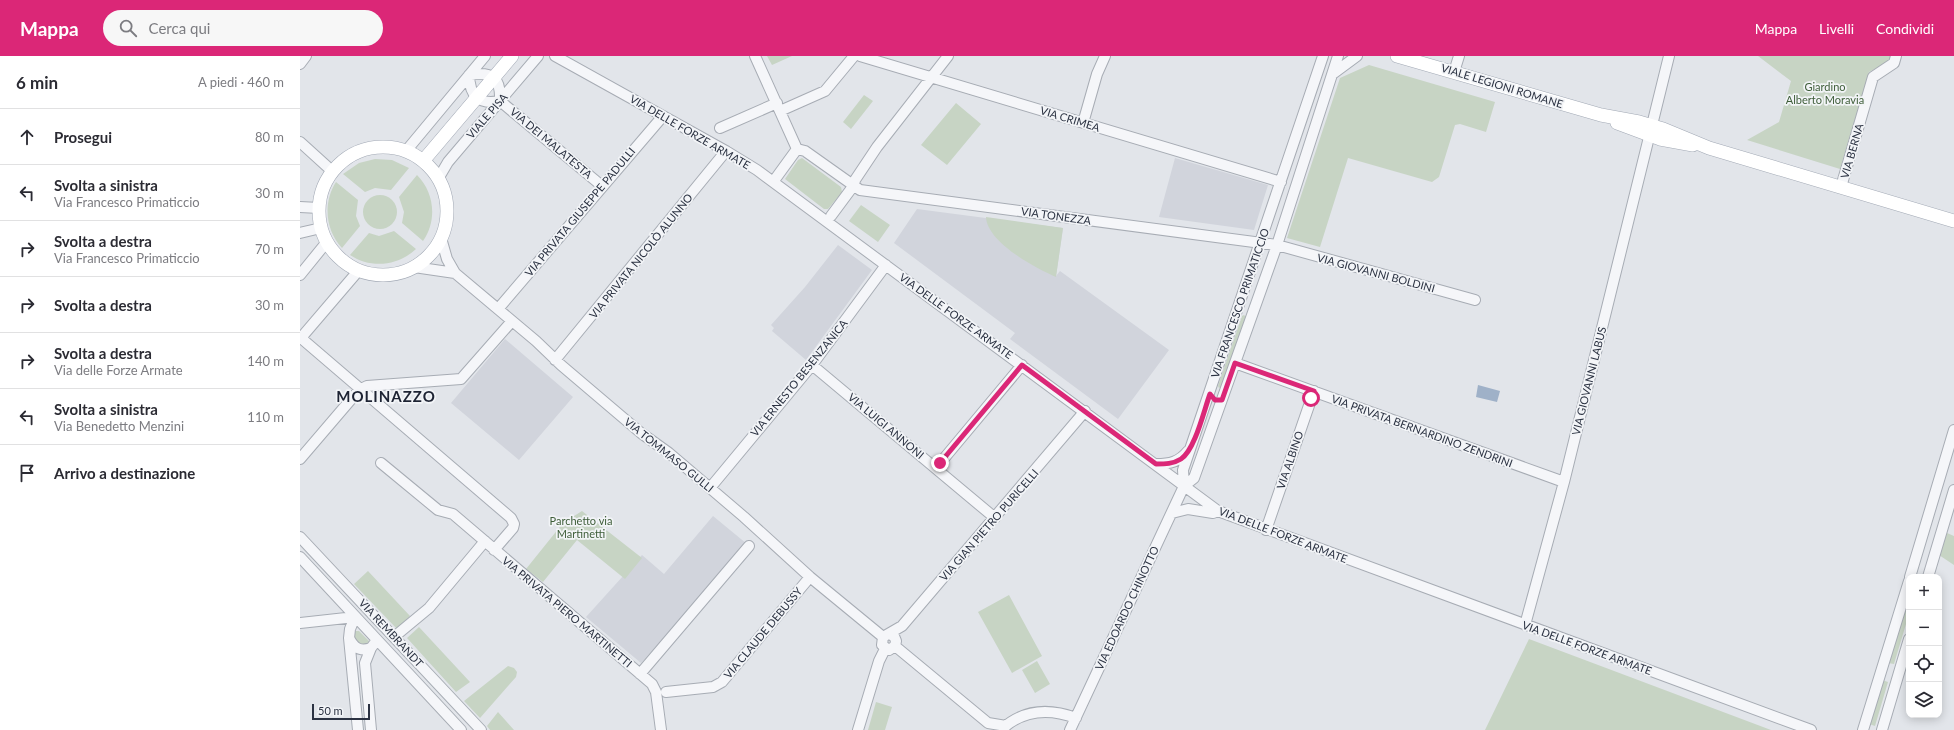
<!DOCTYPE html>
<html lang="it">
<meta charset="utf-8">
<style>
:root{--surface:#fff;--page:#f7f7f7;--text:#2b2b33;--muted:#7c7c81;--line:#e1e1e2;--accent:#db2777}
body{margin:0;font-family:Lato,sans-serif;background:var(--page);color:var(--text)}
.controls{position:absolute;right:12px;bottom:12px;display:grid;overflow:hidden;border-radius:8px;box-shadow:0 2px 10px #0003}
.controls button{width:36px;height:36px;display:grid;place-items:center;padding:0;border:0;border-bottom:1px solid var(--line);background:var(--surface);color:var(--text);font:20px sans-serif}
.scale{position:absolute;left:12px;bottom:10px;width:58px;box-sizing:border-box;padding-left:4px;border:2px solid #2b3242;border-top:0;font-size:11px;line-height:14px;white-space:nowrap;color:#2b3242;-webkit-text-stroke:3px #f2f4f7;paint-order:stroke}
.stop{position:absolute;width:12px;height:12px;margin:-9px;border:3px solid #db2777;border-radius:50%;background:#fff}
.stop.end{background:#db2777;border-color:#fff;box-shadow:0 1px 4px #0008}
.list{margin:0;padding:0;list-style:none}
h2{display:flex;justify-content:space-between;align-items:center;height:52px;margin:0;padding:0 16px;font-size:17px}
h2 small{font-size:13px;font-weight:400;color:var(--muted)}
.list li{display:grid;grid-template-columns:26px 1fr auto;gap:12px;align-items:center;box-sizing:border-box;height:56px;padding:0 16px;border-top:1px solid var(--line)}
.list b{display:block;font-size:15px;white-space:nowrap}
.list p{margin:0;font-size:13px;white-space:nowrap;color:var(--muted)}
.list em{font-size:13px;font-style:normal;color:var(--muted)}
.icon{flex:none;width:22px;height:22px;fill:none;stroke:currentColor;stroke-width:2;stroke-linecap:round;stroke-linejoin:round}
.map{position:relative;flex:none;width:1654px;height:674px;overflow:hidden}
header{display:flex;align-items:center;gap:24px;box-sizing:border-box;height:56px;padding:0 20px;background:var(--accent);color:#fff}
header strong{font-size:19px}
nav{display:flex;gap:22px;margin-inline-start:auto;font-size:14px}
.search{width:280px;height:36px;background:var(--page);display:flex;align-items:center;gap:10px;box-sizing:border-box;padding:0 14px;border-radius:22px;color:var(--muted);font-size:15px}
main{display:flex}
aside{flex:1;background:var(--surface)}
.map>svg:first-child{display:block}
.built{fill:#d1d4dc}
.green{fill:#c7d4c4}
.water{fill:#9fb1c8}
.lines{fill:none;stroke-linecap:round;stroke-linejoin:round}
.minor-casing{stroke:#a7acb4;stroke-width:12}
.major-casing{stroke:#a2a9b5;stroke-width:14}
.minor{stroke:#f5f6f9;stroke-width:10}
.major{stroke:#fff;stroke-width:13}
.route{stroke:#db2777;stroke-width:5}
.labels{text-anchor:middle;stroke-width:3.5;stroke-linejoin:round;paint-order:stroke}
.street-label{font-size:11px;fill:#2b3242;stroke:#f2f4f7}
.park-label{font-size:11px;fill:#3e5d39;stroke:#f2f4f7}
.district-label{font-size:15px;font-weight:bold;letter-spacing:1px;fill:#1d2333;stroke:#f2f4f7}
</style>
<header>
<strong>Mappa</strong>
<div class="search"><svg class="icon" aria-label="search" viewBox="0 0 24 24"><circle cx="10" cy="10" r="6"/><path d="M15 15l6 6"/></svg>Cerca qui</div>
<nav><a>Mappa</a><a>Livelli</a><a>Condividi</a></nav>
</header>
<main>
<aside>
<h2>6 min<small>A piedi · 460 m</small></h2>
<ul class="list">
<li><svg class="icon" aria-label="ahead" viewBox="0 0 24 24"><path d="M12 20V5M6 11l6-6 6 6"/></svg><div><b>Prosegui</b></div><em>80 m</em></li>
<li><svg class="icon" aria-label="left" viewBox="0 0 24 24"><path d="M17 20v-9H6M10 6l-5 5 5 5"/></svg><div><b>Svolta a sinistra</b><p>Via Francesco Primaticcio</p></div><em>30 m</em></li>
<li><svg class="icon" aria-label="right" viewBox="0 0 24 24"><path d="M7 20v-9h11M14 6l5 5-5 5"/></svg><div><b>Svolta a destra</b><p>Via Francesco Primaticcio</p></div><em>70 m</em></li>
<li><svg class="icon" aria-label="right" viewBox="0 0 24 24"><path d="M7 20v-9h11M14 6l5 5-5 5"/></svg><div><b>Svolta a destra</b></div><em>30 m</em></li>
<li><svg class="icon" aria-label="right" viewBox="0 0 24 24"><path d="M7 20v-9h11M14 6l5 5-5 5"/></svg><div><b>Svolta a destra</b><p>Via delle Forze Armate</p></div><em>140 m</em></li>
<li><svg class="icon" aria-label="left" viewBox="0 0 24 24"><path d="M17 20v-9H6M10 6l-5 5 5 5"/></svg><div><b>Svolta a sinistra</b><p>Via Benedetto Menzini</p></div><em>110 m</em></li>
<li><svg class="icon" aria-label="arrive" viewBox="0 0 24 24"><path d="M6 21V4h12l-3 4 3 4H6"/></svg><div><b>Arrivo a destinazione</b></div></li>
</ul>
</aside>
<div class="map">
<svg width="1654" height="674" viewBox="0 0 1654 674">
<rect width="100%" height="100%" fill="#e2e5ea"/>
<!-- built -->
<path class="built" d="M 875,102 L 968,129 L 954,174 L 859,161 Z
M 617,153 L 763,172 L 756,220 L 760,215 L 869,294 L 818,363 L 710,283 L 715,277 L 594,187 Z
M 538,189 L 572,214 L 506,304 L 472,275 L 474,272 L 471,269 L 505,231 Z
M 205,283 L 273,341 L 219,404 L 151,347 Z
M 413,460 L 447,488 L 341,607 L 286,561 L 342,499 L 364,518 Z"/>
<!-- green -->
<path class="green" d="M 467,0 L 492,0 L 472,9 Z
M 1458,0 L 1593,0 L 1592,4 L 1569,16 L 1540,113 L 1447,84 L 1479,66 L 1491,25 Z
M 1069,9 L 1195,46 L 1186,76 L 1160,68 L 1155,69 L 1139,121 L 1132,126 L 1048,102 L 1020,191 L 987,182 L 1040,22 Z
M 564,39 L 573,45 L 551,73 L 543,66 Z
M 656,47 L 681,68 L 647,109 L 621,89 Z
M 502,102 L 541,131 L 542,136 L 528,153 L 524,153 L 485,123 L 498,104 Z
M 75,103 L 92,104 L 109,112 L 91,134 L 75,132 L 65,136 L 43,118 L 59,107 Z
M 117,119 C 135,137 137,165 123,185 L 102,167 L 104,156 L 99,141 Z
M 36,126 L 58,144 L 56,160 L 60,170 L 42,192 C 25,174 23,146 36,126 Z
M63 156a17 17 0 1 1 34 0a17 17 0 1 1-34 0Z
M 561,149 L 590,169 L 578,186 L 549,165 Z
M 686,161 L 763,172 L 756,221 C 735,212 687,186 686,161 Z
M 94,175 L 116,193 C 98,210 71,213 50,199 L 69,177 L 79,180 Z
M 944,259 L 946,261 L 921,331 L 919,332 L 918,330 L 942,260 Z
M 282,455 L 342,502 L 325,523 L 277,484 L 243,526 L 226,513 L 263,467 Z
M 1647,477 L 1654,480 L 1654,509 L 1639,499 Z
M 68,515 L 110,560 L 97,573 L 54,528 Z
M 709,539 L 742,600 L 712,617 L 678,556 Z
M 1604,552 L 1609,553 L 1609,558 L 1594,608 L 1588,607 Z
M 119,571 L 170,626 L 156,636 L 107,582 Z
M 54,575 L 59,575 L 69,585 L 66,590 L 60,590 L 54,582 Z
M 1229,583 L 1471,674 L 1185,674 Z
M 737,605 L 750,628 L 735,637 L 722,614 Z
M 208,610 L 214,612 L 217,616 L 216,621 L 180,662 L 164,645 Z
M 1582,624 L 1588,626 L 1575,670 L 1569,668 Z
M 576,646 L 592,651 L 585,674 L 568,674 Z
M 198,656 L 214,674 L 190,674 L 187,670 Z"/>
<!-- water -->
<path class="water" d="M 1178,329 L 1200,335 L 1197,346 L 1176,341 Z"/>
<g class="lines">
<defs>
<path id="minor" d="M 255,0 L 426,95 L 457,114 L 918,455 L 1511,674
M 455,0 L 497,93
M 560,0 L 981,126
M 0,8 L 6,0
M 1154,16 L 1159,0
M 1034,17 L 1057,0
M 169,19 C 192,15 201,21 200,45
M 169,19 C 170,40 178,49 200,45
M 200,45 L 302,130
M 480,55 L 525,35 L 554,0
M 783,67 L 797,18 L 805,0
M 420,72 L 477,47
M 0,86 L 32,115
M 497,93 L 505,95 L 560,134 L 977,189 L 1175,244
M 106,95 L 185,0
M 138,123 L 148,106 L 238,0
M 473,126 L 497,93
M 1541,131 L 1573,21 L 1594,7 L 1596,0
M 0,151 L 19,152
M 531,160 L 554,129 L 555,124 L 577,91 L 648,0
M 0,177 L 21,172
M 141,182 L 147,203 L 155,217 L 236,285 L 261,309 L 341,377 L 369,397 L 444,461 L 510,521 L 583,581
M 114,211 L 155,217
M 0,219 L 26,187
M 198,253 L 363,60
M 1,282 L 211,462 L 214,468 L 213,472 L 194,494
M 0,283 L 59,214
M 255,304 L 426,95
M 935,307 L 1264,426
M 512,309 L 695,462
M 0,403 L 59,334 L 67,330 L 161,323 L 212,265
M 81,407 L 138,454 L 153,458 L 352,628 L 356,636 L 361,674
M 856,408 C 870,408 879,406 888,395
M 636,412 L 722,309
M 884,430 L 883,414 L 1023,0
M 410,432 L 512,309 L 586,209
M 872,457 L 888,453 L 913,457 L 918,455
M 966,474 L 1014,335
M 0,481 L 181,674
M 0,501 L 161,674
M 1610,521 L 1654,374
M 1628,521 L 1654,434
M 55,561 L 50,573 L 49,582 L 58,674
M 0,567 L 55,561
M 1225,569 L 1264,426 L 1369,0
M 589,578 L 594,580 L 596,585 L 595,590 L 589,594 L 582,589 L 583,581 L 602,570 L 785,355
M 94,581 L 129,552 L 185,485
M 49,582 C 54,592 60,596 71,592
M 595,590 L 688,667 L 706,670
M 340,618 L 449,490
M 366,636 L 413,631 L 422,626 L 510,521
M 702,673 C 723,654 749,652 776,662
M 71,674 L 65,607 L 71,592 L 77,584
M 558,674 L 579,605 L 585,593
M 770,674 L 884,430 L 894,422 L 977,189 L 1038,0
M 1563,674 L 1609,525
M 1582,674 L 1609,583"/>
<path id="major" d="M 1097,0 L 1301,59 L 1339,66 L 1363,73 L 1409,92 L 1654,165
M 1317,67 L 1360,83 L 1393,89
M19 155a64 64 0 1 1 128 0a64 64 0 1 1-128 0Z
M 123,105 L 212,0"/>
</defs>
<!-- minor casing -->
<use href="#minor" class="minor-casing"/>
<!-- major casing -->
<use href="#major" class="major-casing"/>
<!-- minor -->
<use href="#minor" class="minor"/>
<!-- major -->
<use href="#major" class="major"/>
</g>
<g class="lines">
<!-- route -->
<path class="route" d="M 640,407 L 722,309 L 856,408 C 865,408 873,408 881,403 C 895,394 904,354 910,338 L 915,344 L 922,344 L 935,307 L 1014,335 L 1011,342"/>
</g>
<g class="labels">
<!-- street labels -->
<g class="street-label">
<text transform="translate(1202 30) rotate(17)" y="4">VIALE LEGIONI ROMANE</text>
<text transform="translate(187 60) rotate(-49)" y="4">VIALE PISA</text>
<text transform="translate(770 63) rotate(17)" y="4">VIA CRIMEA</text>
<text transform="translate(390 76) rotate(30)" y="4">VIA DELLE FORZE ARMATE</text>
<text transform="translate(251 87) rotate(40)" y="4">VIA DEI MALATESTA</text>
<text transform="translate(1552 95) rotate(-74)" y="4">VIA BERNA</text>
<text transform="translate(280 156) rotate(-50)" y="4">VIA PRIVATA GIUSEPPE PADULLI</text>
<text transform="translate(756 160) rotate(8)" y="4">VIA TONEZZA</text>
<text transform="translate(341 200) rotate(-51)" y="4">VIA PRIVATA NICOLÒ ALUNNO</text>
<text transform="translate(1076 217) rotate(15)" y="4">VIA GIOVANNI BOLDINI</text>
<text transform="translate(940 247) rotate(-71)" y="4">VIA FRANCESCO PRIMATICCIO</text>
<text transform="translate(656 260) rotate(36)" y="4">VIA DELLE FORZE ARMATE</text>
<text transform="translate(499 322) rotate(-51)" y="4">VIA ERNESTO BESENZANICA</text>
<text transform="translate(1289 325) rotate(-76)" y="4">VIA GIOVANNI LABUS</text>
<text transform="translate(586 370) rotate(40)" y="4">VIA LUIGI ANNONI</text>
<text transform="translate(1122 375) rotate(20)" y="4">VIA PRIVATA BERNARDINO ZENDRINI</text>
<text transform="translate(369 399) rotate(39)" y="4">VIA TOMMASO GULLI</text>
<text transform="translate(990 404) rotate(-71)" y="4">VIA ALBINO</text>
<text transform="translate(689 469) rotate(-49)" y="4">VIA GIAN PIETRO PURICELLI</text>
<text transform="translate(983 479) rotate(21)" y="4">VIA DELLE FORZE ARMATE</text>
<text transform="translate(827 552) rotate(-65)" y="4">VIA EDOARDO CHINOTTO</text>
<text transform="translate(267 556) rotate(40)" y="4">VIA PRIVATA PIERO MARTINETTI</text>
<text transform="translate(91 577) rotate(47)" y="4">VIA REMBRANDT</text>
<text transform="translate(463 577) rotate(-50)" y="4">VIA CLAUDE DEBUSSY</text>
<text transform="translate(1287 592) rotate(20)" y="4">VIA DELLE FORZE ARMATE</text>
</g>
<!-- park labels -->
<g class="park-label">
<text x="1525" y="35">Giardino<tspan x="1525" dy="13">Alberto Moravia</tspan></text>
<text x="281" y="469">Parchetto via<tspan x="281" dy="13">Martinetti</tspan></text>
</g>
<!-- district labels -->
<g class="district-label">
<text x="86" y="346">MOLINAZZO</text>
</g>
</g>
</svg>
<div class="controls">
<button>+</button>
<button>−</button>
<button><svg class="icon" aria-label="locate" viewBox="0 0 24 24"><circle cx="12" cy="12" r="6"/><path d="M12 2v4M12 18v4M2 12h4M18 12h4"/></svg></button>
<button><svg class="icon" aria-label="layers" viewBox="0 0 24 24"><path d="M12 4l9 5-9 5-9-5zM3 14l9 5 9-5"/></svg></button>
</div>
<div class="scale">50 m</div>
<div class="stop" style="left:1011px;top:342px"></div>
<div class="stop end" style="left:640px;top:407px"></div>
</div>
</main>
